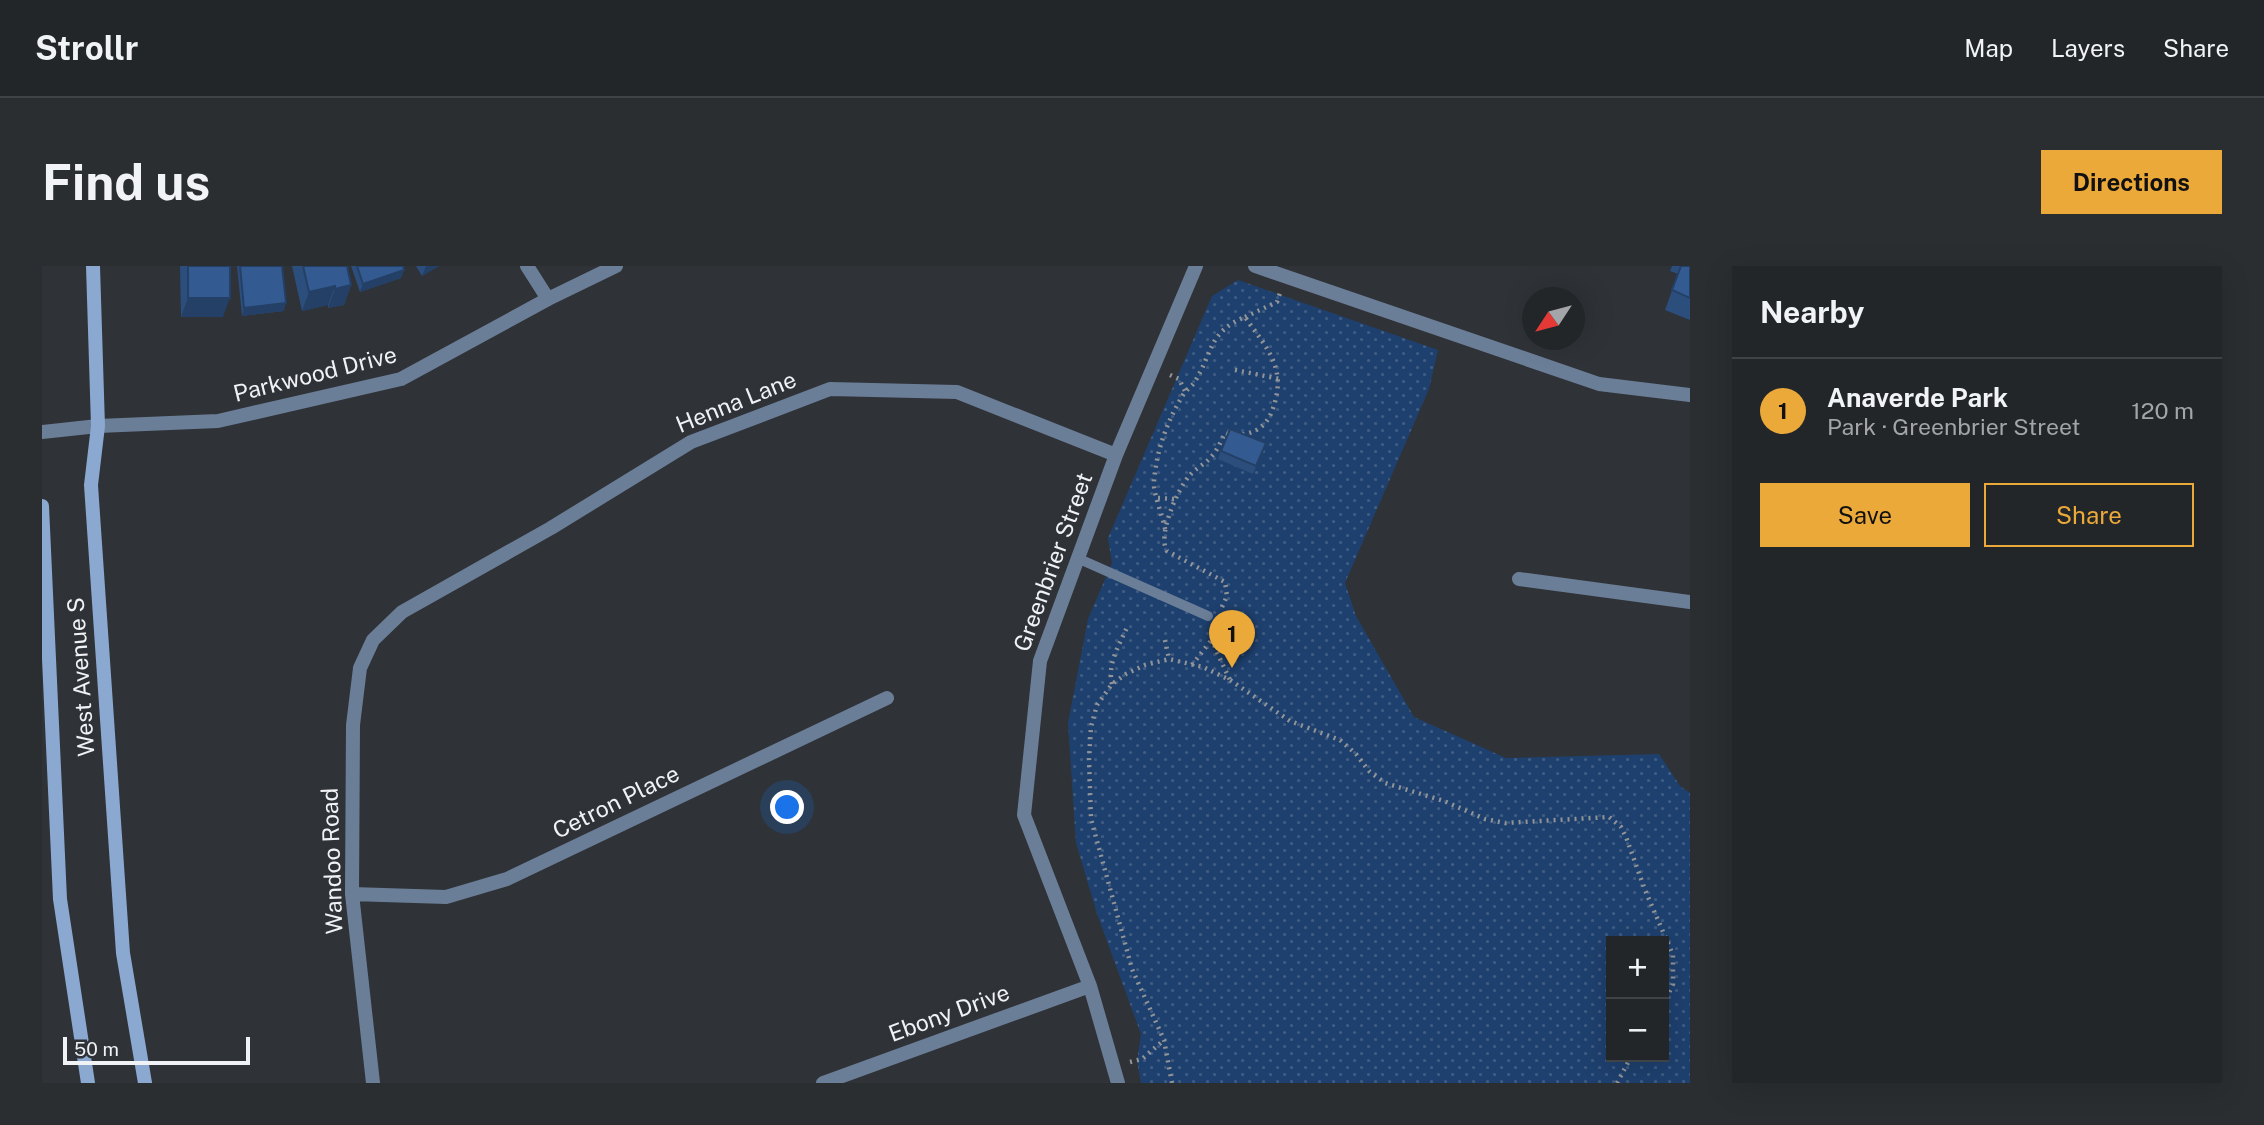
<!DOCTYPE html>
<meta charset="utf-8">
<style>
:root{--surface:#232629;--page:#2b2e31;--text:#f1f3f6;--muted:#a3a5a8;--line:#404346;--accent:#eba93a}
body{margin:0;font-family:"Public Sans",sans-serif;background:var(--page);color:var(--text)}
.controls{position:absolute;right:21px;bottom:21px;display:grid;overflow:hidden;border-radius:0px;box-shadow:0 7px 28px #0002}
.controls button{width:63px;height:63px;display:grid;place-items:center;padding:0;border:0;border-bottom:2px solid var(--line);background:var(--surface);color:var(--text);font:35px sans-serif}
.compass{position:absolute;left:1480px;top:21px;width:63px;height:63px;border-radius:50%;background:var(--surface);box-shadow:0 7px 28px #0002;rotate:234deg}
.scale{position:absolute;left:21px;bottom:18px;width:187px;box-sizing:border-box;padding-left:7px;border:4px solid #f0f2f5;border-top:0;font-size:19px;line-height:24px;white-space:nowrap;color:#f0f2f5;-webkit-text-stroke:5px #2f3237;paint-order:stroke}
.you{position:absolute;left:746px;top:542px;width:24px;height:24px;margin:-18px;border:5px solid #fff;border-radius:50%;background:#1a73e8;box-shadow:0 0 0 10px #1a73e833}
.badge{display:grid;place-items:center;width:46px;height:46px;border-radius:50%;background:var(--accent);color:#111;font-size:23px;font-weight:700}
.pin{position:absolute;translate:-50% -58px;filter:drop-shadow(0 2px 4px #0008)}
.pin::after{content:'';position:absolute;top:37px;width:24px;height:21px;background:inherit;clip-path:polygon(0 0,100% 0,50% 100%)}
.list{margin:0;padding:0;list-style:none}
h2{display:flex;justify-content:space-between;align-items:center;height:91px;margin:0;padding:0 28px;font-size:30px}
h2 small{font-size:23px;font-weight:400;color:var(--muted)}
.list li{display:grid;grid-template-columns:46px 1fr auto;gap:21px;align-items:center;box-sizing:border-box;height:105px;padding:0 28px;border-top:2px solid var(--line)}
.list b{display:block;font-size:26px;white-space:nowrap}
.list p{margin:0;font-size:23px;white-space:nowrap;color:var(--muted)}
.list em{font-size:23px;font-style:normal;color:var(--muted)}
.actions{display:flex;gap:14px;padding:21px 28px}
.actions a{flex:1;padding:16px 0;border:2px solid var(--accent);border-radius:0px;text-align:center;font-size:24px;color:var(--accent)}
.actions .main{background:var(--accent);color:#111}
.map{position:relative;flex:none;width:1648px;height:817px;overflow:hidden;border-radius:0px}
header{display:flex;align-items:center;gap:42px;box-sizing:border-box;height:98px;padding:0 35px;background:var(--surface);border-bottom:2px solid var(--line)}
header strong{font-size:33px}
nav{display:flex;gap:38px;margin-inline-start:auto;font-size:24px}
.intro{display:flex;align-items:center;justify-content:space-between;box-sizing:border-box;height:168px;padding:0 42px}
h1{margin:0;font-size:49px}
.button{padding:18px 32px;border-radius:0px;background:var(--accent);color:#111;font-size:24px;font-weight:700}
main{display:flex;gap:42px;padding:0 42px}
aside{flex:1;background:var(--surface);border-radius:0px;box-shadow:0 7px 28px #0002}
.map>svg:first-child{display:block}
.park{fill:url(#park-dots);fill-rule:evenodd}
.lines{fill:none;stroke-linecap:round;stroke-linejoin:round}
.path{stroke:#929598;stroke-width:4.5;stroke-dasharray:2 5;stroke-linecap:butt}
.lane{stroke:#6b7e97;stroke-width:10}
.street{stroke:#6b7e97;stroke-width:14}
.secondary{stroke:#8aa8d0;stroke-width:14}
.wall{fill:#2c4e7d}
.shaded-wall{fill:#244066}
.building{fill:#335b91;stroke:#244066;stroke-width:2}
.labels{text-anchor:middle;stroke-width:6;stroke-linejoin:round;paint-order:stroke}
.street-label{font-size:23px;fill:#f0f2f5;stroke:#2f3237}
</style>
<header>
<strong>Strollr</strong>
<nav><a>Map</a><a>Layers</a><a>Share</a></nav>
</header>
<div class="intro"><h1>Find us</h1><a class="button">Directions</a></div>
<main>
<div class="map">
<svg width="1648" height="817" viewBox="0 0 1648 817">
<defs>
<pattern id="park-dots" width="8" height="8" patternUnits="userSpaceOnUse" patternTransform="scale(1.75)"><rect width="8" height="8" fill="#1e406e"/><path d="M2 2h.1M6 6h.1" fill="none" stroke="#3f5c83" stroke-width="1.8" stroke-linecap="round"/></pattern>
</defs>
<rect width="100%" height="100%" fill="#2f3237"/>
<!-- park -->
<path class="park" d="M 1196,14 L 1396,84 L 1387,123 L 1303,317 L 1314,350 L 1372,451 L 1464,492 L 1617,488 L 1638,520 L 1648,527 L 1648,817 L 1099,817 L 1095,795 L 1099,768 L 1055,648 L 1034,577 L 1026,457 L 1046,353 L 1070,297 L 1066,272 L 1170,30 ZM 1569,675 L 1622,675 L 1622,791 L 1569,791 Z"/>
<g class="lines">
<!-- path -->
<path class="path" d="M 1203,51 L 1235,36 L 1238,27
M 1193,104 L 1238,113
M 1128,109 L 1137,113 L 1143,125
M 1116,232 L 1133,233
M 1123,263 C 1121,250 1111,228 1112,216 C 1114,186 1125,155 1141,129 C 1144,124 1149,121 1152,117 C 1171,87 1166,66 1203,51 C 1226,84 1246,103 1230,145 C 1224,161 1213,167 1197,169
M 1180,341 L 1185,330 L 1183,316 L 1125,285 C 1115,269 1136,222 1148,209 C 1154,202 1163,198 1169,191 C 1175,185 1179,175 1183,167 L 1189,169
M 1123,374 L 1127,393
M 1150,399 L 1171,372 L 1173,382 L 1188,414
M 1070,418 C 1065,397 1078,378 1086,359
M 1088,796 L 1100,793 L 1122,774
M 1130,817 L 1122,774 L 1090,703 L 1049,553 L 1047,493 L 1049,461 L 1055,439 L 1070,418 L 1084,408 L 1103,399 L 1127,393 L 1161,401 L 1188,414 L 1248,455 L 1298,474 L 1314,488 L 1327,505 L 1343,517 L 1402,535 L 1443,553 L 1463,557 L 1567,551 L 1579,561 L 1584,571 L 1603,624 L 1631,689 L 1631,718 L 1622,737
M 1575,817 L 1589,791"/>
<!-- lane -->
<path class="lane" d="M 1035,292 L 1166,350"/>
<!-- street -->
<path class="street" d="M 485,0 L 506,33
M 1213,0 L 1557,118 L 1648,129
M 0,166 L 56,160 L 176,155 L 359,113 L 506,33 L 574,0
M 1477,313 L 1648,336
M 310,628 L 404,631 L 465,613 L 845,432
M 331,817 L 310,628 L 311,459 L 318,402 L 331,374 L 360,346 L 509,262 L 649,176 L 788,123 L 915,126 L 1074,189
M 781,817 L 1048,720
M 1076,817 L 1048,720 L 982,549 L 998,395 L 1074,189 L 1154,0"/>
<!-- secondary -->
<path class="secondary" d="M 51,0 L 56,160 L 49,219 L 81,687 L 103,817
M 0,240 L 18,633 L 46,817"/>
</g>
<!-- wall -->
<path class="wall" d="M 138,0 L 188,0 L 181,51 L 139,51 Z
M 195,0 L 240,0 L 242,45 L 200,50 Z
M 250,0 L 305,0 L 309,19 L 302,39 L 286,42 L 286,39 L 260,45 Z
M 309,0 L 361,0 L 362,4 L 359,12 L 318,26 Z
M 374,0 L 397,0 L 380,10 Z
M 1630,0 L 1648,0 L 1648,54 L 1623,44 L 1636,8 L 1628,5 Z
M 1188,163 L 1224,177 L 1211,208 L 1176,193 Z"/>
<!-- shaded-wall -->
<path class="shaded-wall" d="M 384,0 L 397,0 L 380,10 Z
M 362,4 L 359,12 L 318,26 L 321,18 Z
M 309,19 L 302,39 L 286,42 L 293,23 Z
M 293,20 L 286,39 L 260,45 L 267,26 Z
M 146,32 L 188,32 L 181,51 L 139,51 Z
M 244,37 L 242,45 L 200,50 L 202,42 Z"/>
<!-- building -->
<path class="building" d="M 146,0 L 188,0 L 188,32 L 146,32 Z
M 198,0 L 240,0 L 244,37 L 202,42 Z
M 261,0 L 305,0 L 309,19 L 293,23 L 293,20 L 267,26 Z
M 315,0 L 361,0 L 362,4 L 321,18 Z
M 1639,0 L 1648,0 L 1648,32 L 1630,24 Z
M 1188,163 L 1224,177 L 1214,200 L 1179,185 Z"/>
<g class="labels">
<!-- street labels -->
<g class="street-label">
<text transform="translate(273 108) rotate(-14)" y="8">Parkwood Drive</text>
<text transform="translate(694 136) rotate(-22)" y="8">Henna Lane</text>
<text transform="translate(1011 296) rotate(-70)" y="8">Greenbrier Street</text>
<text transform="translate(39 411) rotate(-94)" y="8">West Avenue S</text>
<text transform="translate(574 536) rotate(-26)" y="8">Cetron Place</text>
<text transform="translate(290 595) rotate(-92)" y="8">Wandoo Road</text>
<text transform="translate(907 747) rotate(-20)" y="8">Ebony Drive</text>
</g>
</g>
</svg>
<div class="controls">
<button>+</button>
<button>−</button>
</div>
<svg class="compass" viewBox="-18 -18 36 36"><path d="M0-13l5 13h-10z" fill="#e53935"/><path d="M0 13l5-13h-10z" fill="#a3a5a8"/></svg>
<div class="scale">50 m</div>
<div class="you"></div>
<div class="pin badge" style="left:1190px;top:402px">1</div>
</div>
<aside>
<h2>Nearby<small></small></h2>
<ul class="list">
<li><span class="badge">1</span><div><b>Anaverde Park</b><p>Park · Greenbrier Street</p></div><em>120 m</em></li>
</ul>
<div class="actions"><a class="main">Save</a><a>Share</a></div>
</aside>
</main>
